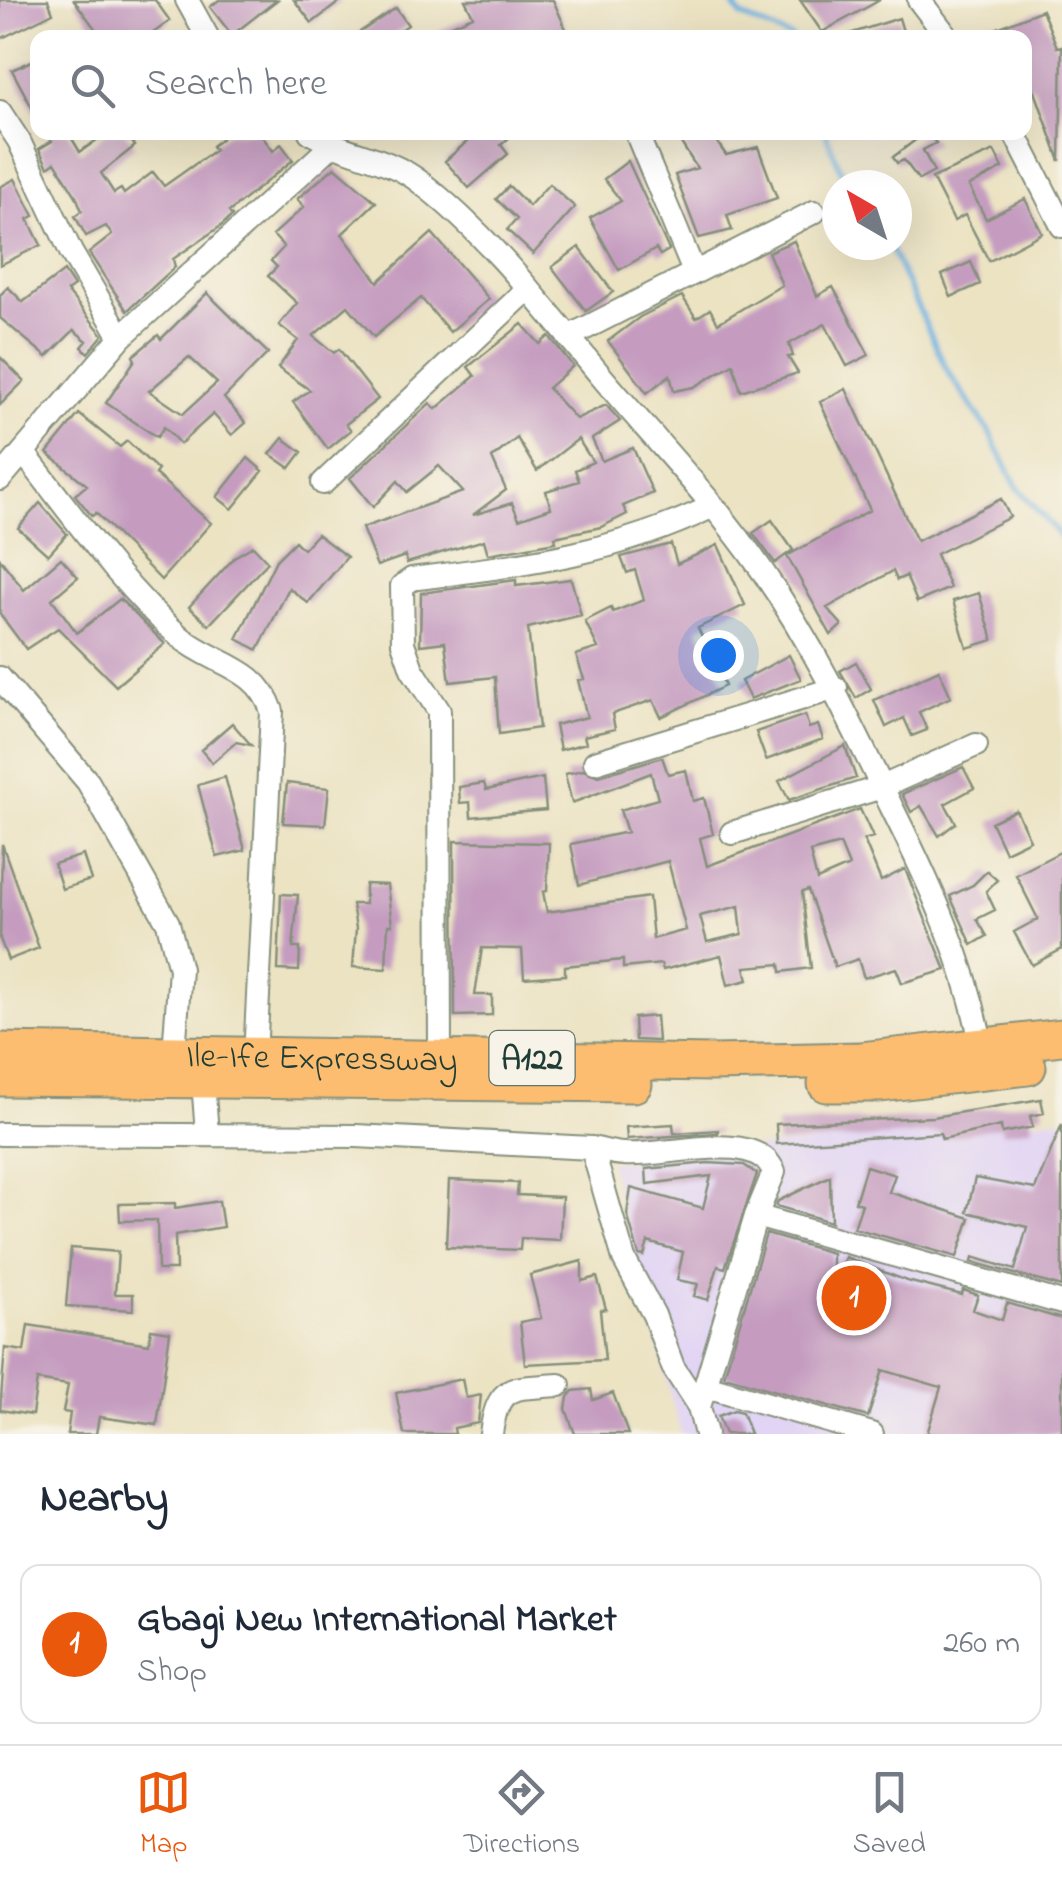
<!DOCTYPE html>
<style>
:root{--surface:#fff;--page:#f6f6f7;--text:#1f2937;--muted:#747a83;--line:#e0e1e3;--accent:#ea580c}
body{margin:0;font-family:"Indie Flower",sans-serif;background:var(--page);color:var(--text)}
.compass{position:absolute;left:822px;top:170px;width:90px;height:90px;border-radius:50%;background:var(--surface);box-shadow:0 10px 40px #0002;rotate:321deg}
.you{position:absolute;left:718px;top:655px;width:35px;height:35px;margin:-25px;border:8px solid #fff;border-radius:50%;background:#1a73e8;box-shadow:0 0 0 15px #1a73e833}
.badge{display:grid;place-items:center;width:65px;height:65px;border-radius:50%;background:var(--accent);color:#fff;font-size:32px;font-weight:700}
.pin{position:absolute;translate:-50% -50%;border:5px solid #fff;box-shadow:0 2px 10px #0006}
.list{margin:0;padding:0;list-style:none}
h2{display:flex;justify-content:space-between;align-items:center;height:130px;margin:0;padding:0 40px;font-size:42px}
h2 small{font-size:32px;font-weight:400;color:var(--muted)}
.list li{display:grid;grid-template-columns:65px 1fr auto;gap:30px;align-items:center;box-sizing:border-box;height:160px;margin:0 20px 20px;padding:0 20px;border:2px solid var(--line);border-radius:20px}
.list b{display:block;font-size:38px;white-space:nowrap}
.list p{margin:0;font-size:32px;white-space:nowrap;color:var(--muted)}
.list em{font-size:32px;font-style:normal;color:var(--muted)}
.icon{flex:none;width:55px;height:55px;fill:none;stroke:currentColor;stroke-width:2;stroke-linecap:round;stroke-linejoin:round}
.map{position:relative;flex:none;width:1062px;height:1434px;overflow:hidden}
.search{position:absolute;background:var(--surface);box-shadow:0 10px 40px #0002;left:30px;right:30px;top:30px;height:110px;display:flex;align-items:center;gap:25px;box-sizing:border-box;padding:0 35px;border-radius:20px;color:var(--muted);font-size:38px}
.sheet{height:310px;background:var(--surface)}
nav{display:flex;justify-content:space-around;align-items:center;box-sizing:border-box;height:140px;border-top:2px solid var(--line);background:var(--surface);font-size:28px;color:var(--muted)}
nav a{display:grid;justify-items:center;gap:5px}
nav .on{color:var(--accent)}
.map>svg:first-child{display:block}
.built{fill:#e1d4f4}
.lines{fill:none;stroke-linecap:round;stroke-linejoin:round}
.stream{stroke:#6ab1e1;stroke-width:5}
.building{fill:#c59cc0;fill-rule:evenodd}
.minor-casing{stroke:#86907c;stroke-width:26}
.highway-casing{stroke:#86907c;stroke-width:39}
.minor{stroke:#fff;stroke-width:22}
.highway{stroke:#fcbd6f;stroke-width:35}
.labels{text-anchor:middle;stroke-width:10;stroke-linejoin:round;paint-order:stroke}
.shield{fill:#f7f3e8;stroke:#60746a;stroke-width:2.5}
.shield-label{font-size:32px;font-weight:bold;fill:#1f3d34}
.street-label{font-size:35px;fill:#1f3d34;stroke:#f7f3e8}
</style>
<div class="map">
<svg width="1062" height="1434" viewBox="0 0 1062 1434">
<rect width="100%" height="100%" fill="#f7f3e8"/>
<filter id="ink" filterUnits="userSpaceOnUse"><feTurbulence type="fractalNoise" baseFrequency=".01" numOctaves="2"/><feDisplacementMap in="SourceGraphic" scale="20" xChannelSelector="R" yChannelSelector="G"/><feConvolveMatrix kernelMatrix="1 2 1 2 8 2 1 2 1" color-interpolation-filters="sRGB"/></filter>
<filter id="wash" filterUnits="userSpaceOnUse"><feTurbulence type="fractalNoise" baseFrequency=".0048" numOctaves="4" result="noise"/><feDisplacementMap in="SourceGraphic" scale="40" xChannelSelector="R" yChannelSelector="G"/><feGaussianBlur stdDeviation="2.25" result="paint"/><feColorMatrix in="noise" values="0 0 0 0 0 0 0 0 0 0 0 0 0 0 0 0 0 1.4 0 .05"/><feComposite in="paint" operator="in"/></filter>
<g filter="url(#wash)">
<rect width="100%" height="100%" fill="#ece3c3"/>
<!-- built -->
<path class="built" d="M 1062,1118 L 1062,1434 L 681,1434 L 609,1162 Z"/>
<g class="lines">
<!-- stream -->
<path class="stream" d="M 730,0 L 741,16 L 792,38
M 825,132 L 847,185
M 889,245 L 947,370 L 988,430 L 1017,487 L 1062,538"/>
</g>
<g id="blocks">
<!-- building -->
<path class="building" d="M 0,0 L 48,0 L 53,13 L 0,39 Z
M 74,0 L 155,0 L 170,21 L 146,38 L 102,38 Z
M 219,0 L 277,0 L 232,35 L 210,7 Z
M 294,0 L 342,0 L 312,23 Z
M 465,0 L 553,0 L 570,38 L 422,38 L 473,16 Z
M 800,0 L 880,0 L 822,32 Z
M 396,8 L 408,25 L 389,38 L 351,38 Z
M 1042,10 L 1057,47 L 1062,46 L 1060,161 L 1033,86 L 1028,88 L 1024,78 L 1024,38 L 975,37 Z
M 899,18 L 905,38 L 847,38 L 846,35 Z
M 38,58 L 38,119 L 12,70 Z
M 46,132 L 68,132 L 80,152 L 108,132 L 125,132 L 135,146 L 101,173 L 114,193 L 121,189 L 124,194 L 153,172 L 164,186 L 215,150 L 212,146 L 229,132 L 259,132 L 273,151 L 281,144 L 293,160 L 229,212 L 232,216 L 221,226 L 173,259 L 175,267 L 127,311 L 89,253 L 112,235 L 106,226 L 86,236 L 75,216 L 82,211 L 76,196 L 55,162 L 48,167 L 39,149 L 52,141 Z
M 478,132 L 515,132 L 501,145 L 508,154 L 469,188 L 445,161 Z
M 674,132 L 710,132 L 726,155 L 758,147 L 777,198 L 727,215 L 732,230 L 699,238 L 675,175 L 697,168 Z
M 926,132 L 936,143 L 923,150 L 934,172 L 919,180 L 904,160 L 897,163 L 893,157 Z
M 994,151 L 1003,168 L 969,186 L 986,219 L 1025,199 L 1042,233 L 989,261 L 965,215 L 954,221 L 932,178 Z
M 628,161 L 669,250 L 660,255 L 656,249 L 619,270 L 590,218 L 621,201 L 604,179 Z
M 335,167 L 376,202 L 342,234 L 378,282 L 432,233 L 489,299 L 450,332 L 421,298 L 374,337 L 348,306 L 313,336 L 334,353 L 339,349 L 378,399 L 346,424 L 351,430 L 328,449 L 293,402 L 310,390 L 278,368 L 298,340 L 279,325 L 297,303 L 268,276 L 277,267 L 271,261 L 284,247 L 273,235 L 304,207 L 297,199 Z
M 15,179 L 34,216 L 28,219 L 41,245 L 0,265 L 0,187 Z
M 549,184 L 575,207 L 533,254 L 507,230 L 517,219 L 496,199 L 509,186 L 529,206 Z
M 794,241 L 817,296 L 833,287 L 869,355 L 847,366 L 825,324 L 789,344 L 793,356 L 788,357 L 798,373 L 741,391 L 733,364 L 694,387 L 674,391 L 670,375 L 647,393 L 608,341 L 640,317 L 682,296 L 696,318 L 710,309 L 718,323 L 782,285 L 768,252 Z
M 579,247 L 613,292 L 586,311 L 552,267 Z
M 971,262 L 980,284 L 951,297 L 942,275 Z
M 64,271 L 74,286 L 67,291 L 103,335 L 88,353 L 82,347 L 87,341 L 74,330 L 47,357 L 0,318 L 0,295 L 8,287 L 23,302 Z
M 207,293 L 268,353 L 224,398 L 246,423 L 232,435 L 213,414 L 180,444 L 164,427 L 157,437 L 106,403 L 135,360 L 133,356 L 158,335 L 161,339 ZM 189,357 L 217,383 L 183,414 L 149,391 Z
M 522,324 L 540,344 L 549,336 L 573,366 L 548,388 L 576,419 L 606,405 L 620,421 L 592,439 L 602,461 L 633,448 L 653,493 L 623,506 L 627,514 L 601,527 L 555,537 L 556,542 L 488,554 L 484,540 L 407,563 L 405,556 L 377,566 L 362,528 L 463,492 L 439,466 L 407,492 L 398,481 L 373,507 L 350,478 L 430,403 L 436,409 L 475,376 L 468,367 ZM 517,438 L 537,471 L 578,439 L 593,462 L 575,470 L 579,481 L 546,491 L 551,508 L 519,519 L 512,503 L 473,515 L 506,490 L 492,458 Z
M 0,357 L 24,381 L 0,405 Z
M 846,389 L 917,541 L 1001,499 L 1010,517 L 936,554 L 950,588 L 917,602 L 906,576 L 897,580 L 893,571 L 827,608 L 842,625 L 831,635 L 787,556 L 870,510 L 820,402 Z
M 79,414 L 120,447 L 127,441 L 158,470 L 155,474 L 211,523 L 161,580 L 96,513 L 92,516 L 75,495 L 87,485 L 47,453 Z
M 283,438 L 302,452 L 290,468 L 270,454 Z
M 248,458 L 263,471 L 232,509 L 217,497 Z
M 40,503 L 67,534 L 48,555 L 18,528 Z
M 772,520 L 793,550 L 775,563 L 753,533 Z
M 317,534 L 347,557 L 308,603 L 289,588 L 258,650 L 237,639 L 276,560 L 295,541 L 303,549 Z
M 671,544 L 677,564 L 718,545 L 745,605 L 698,628 L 725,686 L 661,717 L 653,700 L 612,714 L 615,729 L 584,736 L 586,743 L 560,750 L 555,725 L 587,717 L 578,680 L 584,679 L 576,655 L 598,648 L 585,621 L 611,608 L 613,612 L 644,600 L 635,570 L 627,573 L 621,557 Z
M 253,546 L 268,562 L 209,625 L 189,607 L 236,556 Z
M 61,558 L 78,577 L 52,599 L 77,633 L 120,599 L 165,644 L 116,686 L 58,628 L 26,649 L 0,614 L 0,559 L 24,590 Z
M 571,579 L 581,615 L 528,628 L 539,728 L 499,734 L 495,677 L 450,682 L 445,642 L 420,645 L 421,593 L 516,580 L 516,586 Z
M 979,593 L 993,640 L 967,648 L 953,601 Z
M 789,655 L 801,679 L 750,699 L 741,681 Z
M 856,662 L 871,689 L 856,698 L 840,671 Z
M 939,670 L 951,697 L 919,712 L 927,730 L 912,736 L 904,718 L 886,727 L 874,700 Z
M 805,715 L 809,728 L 818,725 L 823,739 L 766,760 L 756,732 Z
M 232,723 L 251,745 L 236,742 L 212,763 L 201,750 Z
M 845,746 L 856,778 L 789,800 L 779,781 Z
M 662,757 L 668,774 L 686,770 L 693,801 L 704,798 L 713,834 L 700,838 L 707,866 L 860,809 L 873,837 L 864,840 L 881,881 L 905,869 L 946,970 L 902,983 L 896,968 L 864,978 L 858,959 L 835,967 L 808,890 L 802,892 L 811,968 L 781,972 L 780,964 L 745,967 L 748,980 L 728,985 L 721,955 L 663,970 L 661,964 L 623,968 L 623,960 L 565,966 L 565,975 L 524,978 L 522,949 L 482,948 L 475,995 L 492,995 L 492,1015 L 455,1016 L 454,841 L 549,843 L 547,891 L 543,892 L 547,912 L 649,897 L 653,939 L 686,930 L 668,861 L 579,885 L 571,844 L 627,832 L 620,810 L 658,799 L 651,773 L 572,803 L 565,774 L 583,770 L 599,776 ZM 840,844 L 849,866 L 817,880 L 810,852 ZM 739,906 L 742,934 L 707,942 L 700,916 Z
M 963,767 L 974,788 L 945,804 L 956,823 L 939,836 L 921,806 L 911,812 L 902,794 Z
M 225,777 L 245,850 L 217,857 L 198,785 Z
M 543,778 L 546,810 L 471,817 L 470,802 L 460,803 L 459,787 L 484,783 L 486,790 Z
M 287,783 L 329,788 L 325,825 L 283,823 Z
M 1016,810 L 1030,840 L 1005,852 L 991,822 Z
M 2,844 L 39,948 L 8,960 L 0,939 Z
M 1062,851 L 1062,949 L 1032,965 L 1014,932 L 1038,919 L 1016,875 Z
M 83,855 L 91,880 L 62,889 L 54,864 Z
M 987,871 L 997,880 L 986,891 L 995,910 L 977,919 L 987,936 L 972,945 L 950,896 L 973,885 Z
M 365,884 L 387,885 L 392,925 L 388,925 L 386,969 L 353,967 L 356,928 L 352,904 L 365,904 Z
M 281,894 L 298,895 L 293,948 L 300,948 L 299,971 L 278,970 Z
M 656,1016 L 658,1041 L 635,1040 L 634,1018 Z
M 1041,1099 L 1044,1113 L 1030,1116 L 1033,1127 L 1002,1133 L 1001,1126 L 942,1139 L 940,1133 L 777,1144 L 776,1124 L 933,1117 Z
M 673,1124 L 674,1133 L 718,1130 L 718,1133 L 627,1139 L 626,1127 Z
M 1062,1124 L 1062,1287 L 972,1262 L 973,1257 L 1015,1270 L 1027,1227 L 967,1212 L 975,1178 L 1035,1189 Z
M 708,1163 L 744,1165 L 757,1174 L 725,1268 L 718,1266 L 708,1300 L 694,1296 L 698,1284 L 677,1280 L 683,1252 L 648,1242 L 644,1256 L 639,1255 L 627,1214 L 631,1188 L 703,1208 L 711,1176 L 647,1184 L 646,1169 Z
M 866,1166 L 895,1175 L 889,1192 L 970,1218 L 957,1257 L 854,1228 L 862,1204 L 855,1202 Z
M 830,1176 L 831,1222 L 776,1206 L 778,1201 Z
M 449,1180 L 518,1183 L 517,1195 L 562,1197 L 560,1240 L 521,1238 L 520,1250 L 446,1247 Z
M 219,1201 L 223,1227 L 175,1235 L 176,1270 L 158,1270 L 157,1220 L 120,1221 L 119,1204 L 175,1203 L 175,1208 Z
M 766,1234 L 832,1253 L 832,1297 L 845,1257 L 907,1281 L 962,1295 L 963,1290 L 978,1295 L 973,1310 L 1002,1320 L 1007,1303 L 1062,1319 L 1062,1434 L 927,1434 L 941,1387 L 883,1370 L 868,1417 L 724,1376 Z
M 71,1248 L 118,1252 L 115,1294 L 133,1294 L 133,1310 L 66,1306 Z
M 582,1261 L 582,1281 L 597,1277 L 606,1309 L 600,1310 L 605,1360 L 525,1364 L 520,1322 L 541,1318 L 530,1275 Z
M 28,1325 L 149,1344 L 151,1329 L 170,1332 L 157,1425 L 99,1417 L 96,1434 L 67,1434 L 70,1413 L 63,1412 L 68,1385 L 37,1380 L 32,1415 L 0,1410 L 5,1348 L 24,1351 Z
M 462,1379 L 466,1398 L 481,1395 L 478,1423 L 454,1428 L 455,1434 L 404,1434 L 396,1393 Z
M 591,1389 L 593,1400 L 613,1393 L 628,1434 L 575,1434 L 566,1409 L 568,1397 L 573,1391 Z
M 734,1410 L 742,1412 L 750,1434 L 725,1434 L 718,1416 Z"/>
</g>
</g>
<g filter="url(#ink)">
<use href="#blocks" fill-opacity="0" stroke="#86907c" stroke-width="2.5"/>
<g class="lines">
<defs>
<path id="minor" d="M 187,0 L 208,38
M 919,0 L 948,38
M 0,112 L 19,141 L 71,252 L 121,337
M 310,132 C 345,155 387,156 420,182 C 489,235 546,310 601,376 C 654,439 714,501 761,569 C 814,645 852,725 892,808 C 930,884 967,964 982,1049
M 636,132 L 694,272
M 1014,132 L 1062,226
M 568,337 L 814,212
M 23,452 C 72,514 120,584 179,636 C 213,665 257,665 272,711 L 255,1057
M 0,479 L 121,337 L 331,146
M 323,483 L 528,289
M 0,678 L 88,782 L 168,923 L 180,969 L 174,1053
M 595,762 L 836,688
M 732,833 L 882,787 L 976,745
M 440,1056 L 439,711 L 412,669 L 403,643 L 402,586 L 412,579 C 519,565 612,555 711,507
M 203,1082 L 207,1133
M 0,1134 L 356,1136 L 592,1148 C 602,1150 613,1154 624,1154 C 664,1158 756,1127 774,1172 L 756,1216 L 699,1407 L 706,1434
M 592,1148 L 624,1259 L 654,1315 L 673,1367 L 699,1407
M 756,1216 L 1062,1303
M 706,1386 L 872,1434
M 491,1434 C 498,1382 512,1389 559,1385"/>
<g id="highway">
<path id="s1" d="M 0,1051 L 712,1063 L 861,1060 L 1062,1037"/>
<path d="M 0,1078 L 634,1084"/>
<path d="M 826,1084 L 880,1084 L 1028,1067"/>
</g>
</defs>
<!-- minor casing -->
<use href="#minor" class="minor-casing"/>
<!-- highway casing -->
<use href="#highway" class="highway-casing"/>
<!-- minor -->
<use href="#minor" class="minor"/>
<!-- highway -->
<use href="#highway" class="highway"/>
</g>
</g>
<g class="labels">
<!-- shield labels -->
<rect class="shield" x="489.5" y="1031" width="85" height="54" rx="8"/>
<g class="shield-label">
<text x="532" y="1069">A122</text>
</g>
<!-- street labels -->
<g class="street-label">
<text dy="12" stroke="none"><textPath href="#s1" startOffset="322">Ile-Ife Expressway</textPath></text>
</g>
</g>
</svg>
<svg class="compass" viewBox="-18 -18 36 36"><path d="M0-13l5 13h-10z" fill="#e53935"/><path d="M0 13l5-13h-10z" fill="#747a83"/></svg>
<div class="you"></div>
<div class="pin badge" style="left:854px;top:1298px">1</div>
<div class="search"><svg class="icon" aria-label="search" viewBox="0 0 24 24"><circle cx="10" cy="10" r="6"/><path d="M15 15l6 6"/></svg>Search here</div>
</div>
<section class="sheet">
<h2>Nearby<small></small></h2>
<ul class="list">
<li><span class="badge">1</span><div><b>Gbagi New International Market</b><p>Shop</p></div><em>260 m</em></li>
</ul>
</section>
<nav>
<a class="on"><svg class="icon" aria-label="map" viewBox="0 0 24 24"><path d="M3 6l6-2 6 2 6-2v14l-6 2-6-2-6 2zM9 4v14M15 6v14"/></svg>Map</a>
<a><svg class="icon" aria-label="directions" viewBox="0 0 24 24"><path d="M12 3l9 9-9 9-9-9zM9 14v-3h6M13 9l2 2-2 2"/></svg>Directions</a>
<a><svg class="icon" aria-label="saved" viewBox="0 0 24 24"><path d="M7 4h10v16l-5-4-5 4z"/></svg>Saved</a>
</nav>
